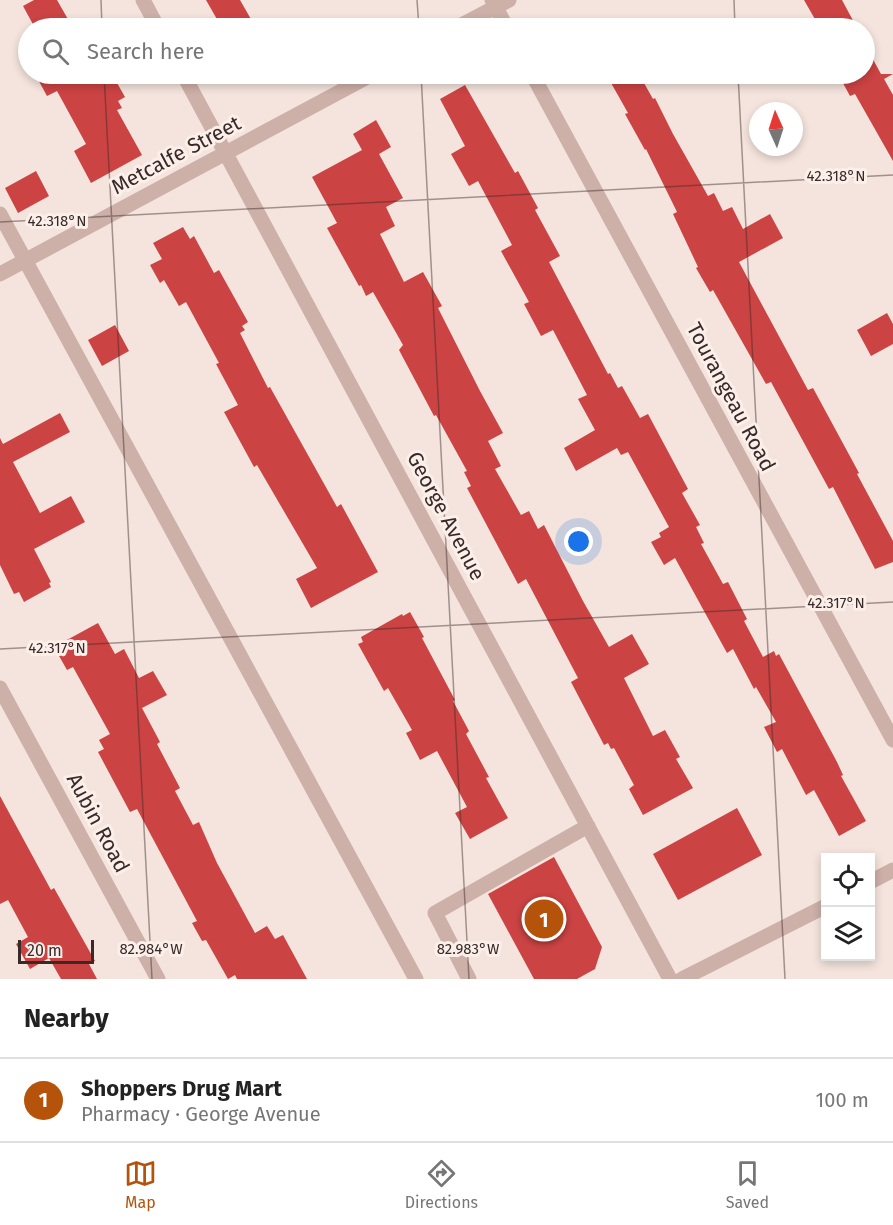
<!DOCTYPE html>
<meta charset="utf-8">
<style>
:root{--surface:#fff;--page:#f6f6f6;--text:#222;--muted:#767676;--line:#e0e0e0;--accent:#b45309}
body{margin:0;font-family:"Fira Sans",sans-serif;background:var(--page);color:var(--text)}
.controls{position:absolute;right:18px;bottom:18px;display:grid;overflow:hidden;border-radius:0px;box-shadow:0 3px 9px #0003}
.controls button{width:54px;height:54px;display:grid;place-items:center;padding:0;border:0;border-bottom:2px solid var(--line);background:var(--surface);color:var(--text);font:30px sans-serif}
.compass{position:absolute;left:749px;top:102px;width:54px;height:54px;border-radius:50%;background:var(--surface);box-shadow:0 3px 9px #0003;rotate:357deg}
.scale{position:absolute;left:18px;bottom:15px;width:76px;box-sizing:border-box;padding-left:6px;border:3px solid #392a29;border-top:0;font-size:16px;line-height:21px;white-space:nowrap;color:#392a29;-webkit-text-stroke:4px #fbefea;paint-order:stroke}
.you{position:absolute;left:579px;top:542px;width:21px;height:21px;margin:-15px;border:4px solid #fff;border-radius:50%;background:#1a73e8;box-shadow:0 0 0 9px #1a73e833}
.badge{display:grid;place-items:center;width:39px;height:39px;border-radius:50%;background:var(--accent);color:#fff;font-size:20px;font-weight:700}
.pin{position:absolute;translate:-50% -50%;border:3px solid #fff;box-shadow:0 2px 6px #0006}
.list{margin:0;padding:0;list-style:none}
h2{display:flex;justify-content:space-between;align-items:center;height:78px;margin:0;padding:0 24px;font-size:26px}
h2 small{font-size:20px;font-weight:400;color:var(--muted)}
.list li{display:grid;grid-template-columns:39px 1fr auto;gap:18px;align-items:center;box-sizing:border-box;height:84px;padding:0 24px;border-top:2px solid var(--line)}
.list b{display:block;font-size:22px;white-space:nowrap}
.list p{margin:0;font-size:20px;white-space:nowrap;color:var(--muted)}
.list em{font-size:20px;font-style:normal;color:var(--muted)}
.icon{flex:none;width:33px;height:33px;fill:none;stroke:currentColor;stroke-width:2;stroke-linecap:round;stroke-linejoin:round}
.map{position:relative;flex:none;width:893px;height:979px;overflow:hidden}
.search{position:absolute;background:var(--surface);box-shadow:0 3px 9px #0003;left:18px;right:18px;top:18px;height:66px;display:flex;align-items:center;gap:15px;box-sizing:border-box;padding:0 21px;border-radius:33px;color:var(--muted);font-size:22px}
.sheet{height:162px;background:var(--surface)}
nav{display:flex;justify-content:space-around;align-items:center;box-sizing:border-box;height:84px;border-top:2px solid var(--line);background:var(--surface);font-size:16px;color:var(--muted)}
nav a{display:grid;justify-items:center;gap:3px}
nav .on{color:var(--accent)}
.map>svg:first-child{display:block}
.building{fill:#cc4343}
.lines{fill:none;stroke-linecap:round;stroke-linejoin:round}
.minor{stroke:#cdb0a8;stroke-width:15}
.ticks{fill:none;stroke:#392a29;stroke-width:1.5;stroke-opacity:0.45}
.labels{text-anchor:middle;stroke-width:6;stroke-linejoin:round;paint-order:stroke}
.street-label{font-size:21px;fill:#392a29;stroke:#fbefea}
.ticks-label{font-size:15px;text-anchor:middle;fill:#392a29;stroke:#fbefea;stroke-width:6;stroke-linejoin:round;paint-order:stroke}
</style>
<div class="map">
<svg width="893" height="979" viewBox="0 0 893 979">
<rect width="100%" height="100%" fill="#f4e4dd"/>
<!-- building -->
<path class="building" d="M 34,0 L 57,0 L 73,28 L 35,28 L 23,6 Z
M 206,0 L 240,0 L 256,28 L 222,28 Z
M 804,0 L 842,0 L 857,28 L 820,28 Z
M 864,43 L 881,74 L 893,74 L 884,79 L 893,95 L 893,161 L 855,94 L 850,96 L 838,74 L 864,74 Z
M 35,74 L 112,74 L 125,97 L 118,101 L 122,108 L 117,110 L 142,155 L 91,183 L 74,151 L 86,144 L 57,91 L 47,96 Z
M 606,74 L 639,74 L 653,99 L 655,98 L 673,134 L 708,196 L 714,193 L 723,211 L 732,207 L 743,229 L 770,214 L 783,238 L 739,262 L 808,390 L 813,388 L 859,473 L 857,474 L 893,541 L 893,562 L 875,569 L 833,487 L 829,489 L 771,382 L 766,384 L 713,290 L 710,292 L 696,268 L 698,267 L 673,214 L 677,212 L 646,149 L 645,150 L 625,114 L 628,113 Z
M 465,85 L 515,173 L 518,171 L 538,208 L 535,210 L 560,256 L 549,262 L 608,374 L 610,373 L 618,388 L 622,386 L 640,418 L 648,414 L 688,489 L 682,493 L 700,525 L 696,527 L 704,543 L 701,544 L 723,584 L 728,582 L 747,619 L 744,621 L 763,657 L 774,651 L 776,656 L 779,654 L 837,762 L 843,775 L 841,776 L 866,821 L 839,836 L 814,790 L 806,795 L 782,749 L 777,752 L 764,727 L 776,722 L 756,687 L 754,689 L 733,649 L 727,653 L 675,558 L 664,565 L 651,542 L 661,537 L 659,533 L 669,527 L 628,452 L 621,455 L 617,448 L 576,471 L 564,448 L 595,430 L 578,399 L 587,395 L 553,330 L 541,336 L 524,304 L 529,302 L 501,251 L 512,245 L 478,181 L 469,186 L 451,154 L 465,146 L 440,99 Z
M 376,120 L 391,147 L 379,154 L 403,198 L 386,207 L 395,226 L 380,234 L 404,282 L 423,272 L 442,306 L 438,308 L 480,391 L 503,433 L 488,441 L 501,466 L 495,469 L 521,515 L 529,511 L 538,529 L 544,525 L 583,601 L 609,647 L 632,634 L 649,664 L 624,678 L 653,736 L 665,730 L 680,757 L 676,759 L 693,788 L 643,815 L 629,789 L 634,785 L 614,748 L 611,749 L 608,743 L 604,745 L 571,682 L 578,678 L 526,579 L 518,584 L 467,488 L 471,486 L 464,472 L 467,471 L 436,415 L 434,416 L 399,350 L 403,345 L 373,292 L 366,296 L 361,285 L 359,286 L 327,228 L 337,223 L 312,177 L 362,150 L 353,134 Z
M 36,171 L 49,196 L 18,213 L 5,188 Z
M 183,227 L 190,239 L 194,236 L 214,273 L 219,270 L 248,322 L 242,326 L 245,330 L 240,333 L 268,388 L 270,387 L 337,507 L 341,504 L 378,572 L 311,608 L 296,579 L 317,568 L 257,465 L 254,467 L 224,412 L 238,405 L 216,364 L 219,363 L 186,302 L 179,306 L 164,280 L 160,283 L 150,265 L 162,259 L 153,243 Z
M 887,313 L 893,324 L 893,344 L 871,356 L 857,330 Z
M 115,325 L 129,351 L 102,366 L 88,340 Z
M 60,413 L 70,432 L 13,462 L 40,513 L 71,496 L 85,522 L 34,549 L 51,582 L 49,583 L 51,587 L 24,602 L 19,592 L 14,594 L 0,565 L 0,438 L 3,444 Z
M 410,612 L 424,637 L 422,638 L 455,700 L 453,701 L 469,731 L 466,734 L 489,777 L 486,778 L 508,818 L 470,839 L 455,813 L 467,807 L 437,751 L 420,760 L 406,733 L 412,730 L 388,688 L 384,691 L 358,644 L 363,642 L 361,637 L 402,614 L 403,616 Z
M 98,623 L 115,654 L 124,649 L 139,678 L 153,671 L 167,695 L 142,708 L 160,742 L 157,744 L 180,788 L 175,791 L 193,825 L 199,822 L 217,863 L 255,933 L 267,926 L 275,939 L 283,935 L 307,979 L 237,979 L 235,975 L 228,979 L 206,940 L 202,941 L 192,923 L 197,921 L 137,809 L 130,812 L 98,752 L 104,749 L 99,740 L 110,734 L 73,667 L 67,670 L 54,647 Z
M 0,796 L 51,890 L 54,888 L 95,961 L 89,964 L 97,979 L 61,979 L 49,958 L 30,969 L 16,944 L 28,937 L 8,900 L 0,904 Z
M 737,808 L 762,855 L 678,900 L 653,854 Z
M 554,857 L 602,947 L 595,969 L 577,979 L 534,979 L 488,894 Z"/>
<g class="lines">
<!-- minor -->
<path class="minor" d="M 143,0 L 158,28
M 492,0 L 507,28
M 456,28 L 509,0
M 183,74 L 670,979
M 532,74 L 893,740
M 0,214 L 416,979
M 0,274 L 373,74
M 0,688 L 158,979
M 870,882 L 893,870
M 469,979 L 435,913 L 588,826
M 682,979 L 826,906"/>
</g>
<!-- ticks -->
<path class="ticks" d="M 101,0 L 102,28M 417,0 L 419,28M 734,0 L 735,28M 104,74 L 152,979M 421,74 L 469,979M 738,74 L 785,979M 0,222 L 893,175M 0,649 L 893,602"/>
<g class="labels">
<!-- street labels -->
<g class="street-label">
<text transform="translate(176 155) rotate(-28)" y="7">Metcalfe Street</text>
<text transform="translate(731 397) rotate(62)" y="7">Tourangeau Road</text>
<text transform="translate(446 516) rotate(62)" y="7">George Avenue</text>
<text transform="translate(98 823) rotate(62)" y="7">Aubin Road</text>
</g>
</g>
<g class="ticks-label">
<text x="836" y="181">42.318°N</text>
<text x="57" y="226">42.318°N</text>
<text x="836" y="608">42.317°N</text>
<text x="57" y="653">42.317°N</text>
<text x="151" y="954">82.984°W</text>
<text x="468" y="954">82.983°W</text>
</g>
</svg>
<div class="controls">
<button><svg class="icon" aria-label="locate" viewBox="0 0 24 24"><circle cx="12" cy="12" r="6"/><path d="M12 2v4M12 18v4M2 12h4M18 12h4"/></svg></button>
<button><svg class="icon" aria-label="layers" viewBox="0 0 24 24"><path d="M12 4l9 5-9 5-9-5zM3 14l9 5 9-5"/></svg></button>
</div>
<svg class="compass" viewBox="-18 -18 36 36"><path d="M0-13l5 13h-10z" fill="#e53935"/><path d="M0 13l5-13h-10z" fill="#767676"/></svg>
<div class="scale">20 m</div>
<div class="you"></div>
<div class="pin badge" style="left:544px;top:919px">1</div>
<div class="search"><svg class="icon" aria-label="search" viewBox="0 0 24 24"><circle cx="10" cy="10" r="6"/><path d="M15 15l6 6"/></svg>Search here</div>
</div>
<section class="sheet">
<h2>Nearby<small></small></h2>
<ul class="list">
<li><span class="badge">1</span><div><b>Shoppers Drug Mart</b><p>Pharmacy · George Avenue</p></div><em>100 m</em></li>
</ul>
</section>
<nav>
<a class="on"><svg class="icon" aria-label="map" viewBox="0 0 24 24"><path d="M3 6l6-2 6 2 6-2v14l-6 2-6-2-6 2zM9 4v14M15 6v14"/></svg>Map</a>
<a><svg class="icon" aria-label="directions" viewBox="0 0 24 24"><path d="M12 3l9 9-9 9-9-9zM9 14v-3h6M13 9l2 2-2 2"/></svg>Directions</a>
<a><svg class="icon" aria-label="saved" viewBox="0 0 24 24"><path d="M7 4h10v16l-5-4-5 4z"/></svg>Saved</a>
</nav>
